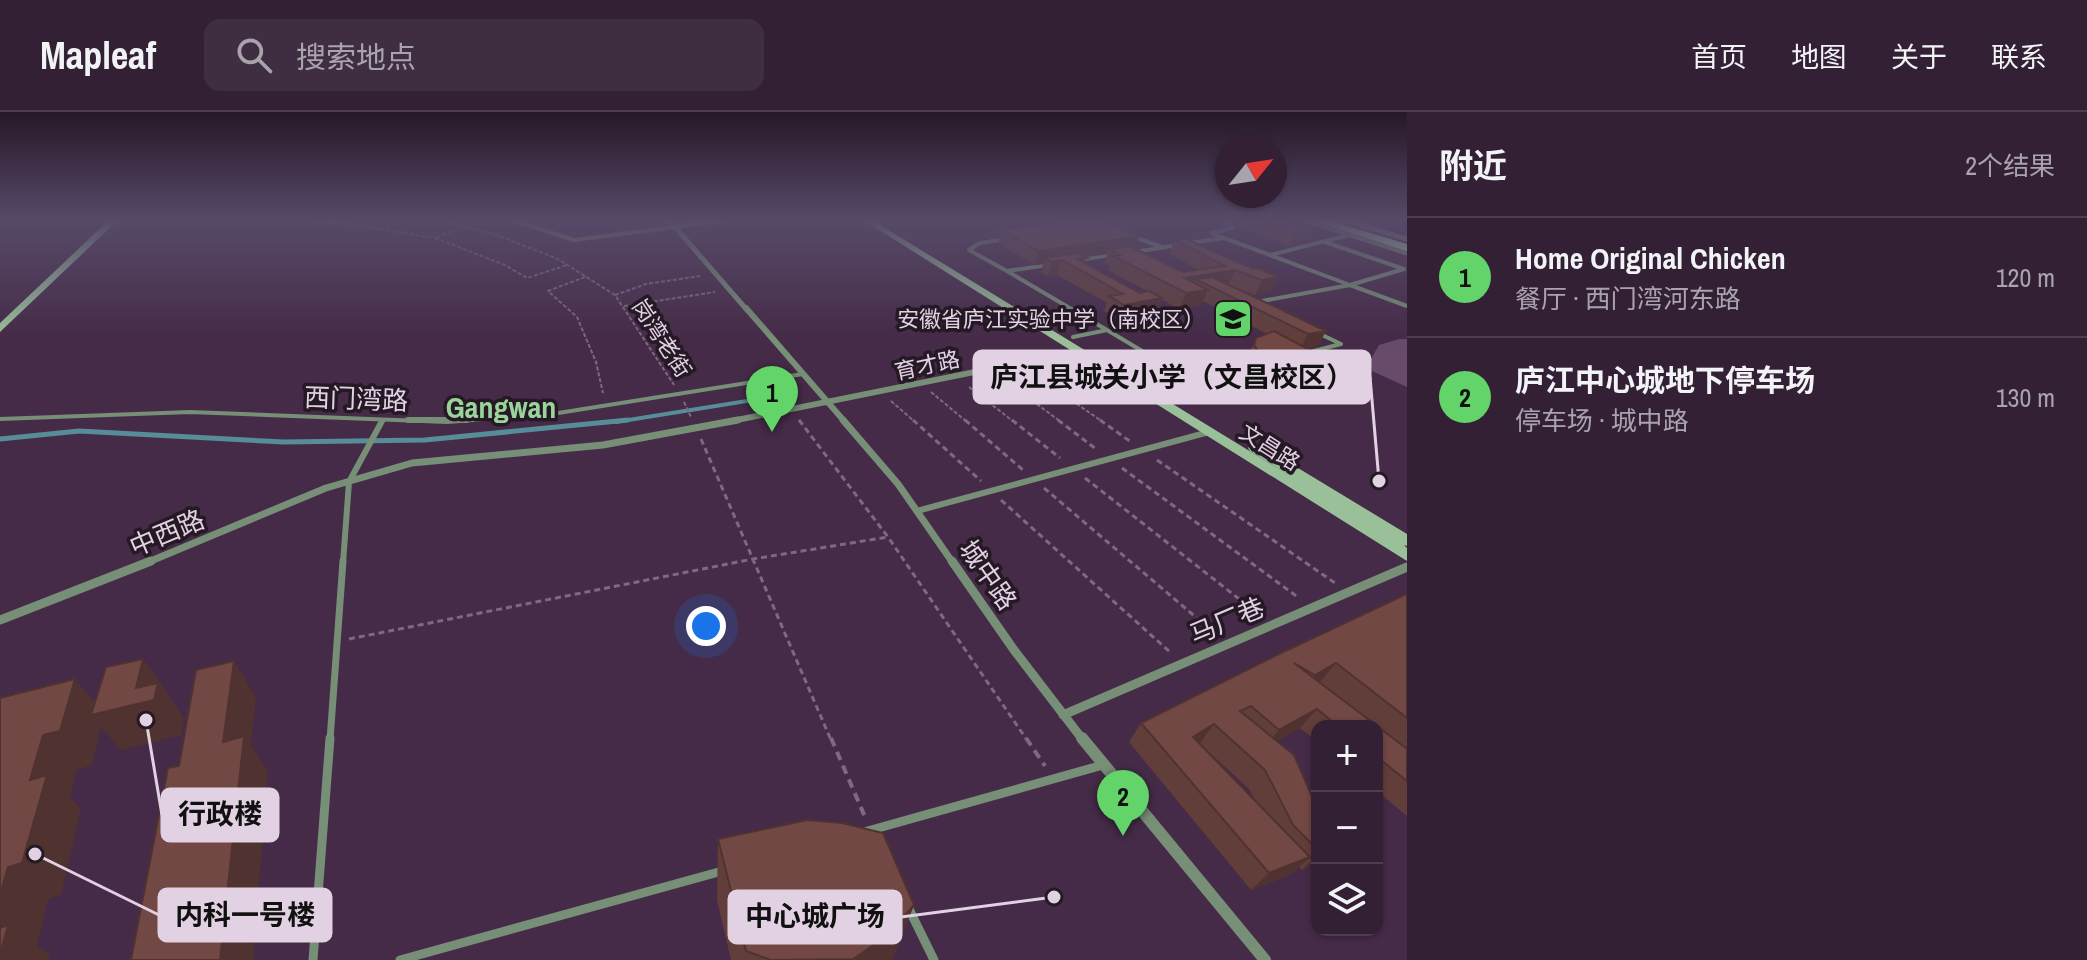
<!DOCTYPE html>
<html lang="zh">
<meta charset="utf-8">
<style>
:root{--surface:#342035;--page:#3f2d41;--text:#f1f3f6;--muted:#a9a3ad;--line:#4e3e50;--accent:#62d469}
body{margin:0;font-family:"Archivo Narrow","Noto Sans SC",sans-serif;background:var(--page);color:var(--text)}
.controls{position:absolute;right:24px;bottom:24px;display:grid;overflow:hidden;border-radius:16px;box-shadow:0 2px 6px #0004}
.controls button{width:72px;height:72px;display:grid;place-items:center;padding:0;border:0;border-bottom:2px solid var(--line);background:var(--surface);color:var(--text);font:40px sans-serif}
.compass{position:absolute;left:1215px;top:24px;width:72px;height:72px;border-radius:50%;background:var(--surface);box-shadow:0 2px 6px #0004;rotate:60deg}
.you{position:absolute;left:706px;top:514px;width:28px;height:28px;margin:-20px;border:6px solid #fff;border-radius:50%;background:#1a73e8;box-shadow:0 0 0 12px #1a73e833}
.badge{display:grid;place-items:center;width:52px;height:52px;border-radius:50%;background:var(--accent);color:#111;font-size:26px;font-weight:700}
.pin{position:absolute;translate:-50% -66px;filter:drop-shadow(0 2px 4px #0008)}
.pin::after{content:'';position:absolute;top:42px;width:28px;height:24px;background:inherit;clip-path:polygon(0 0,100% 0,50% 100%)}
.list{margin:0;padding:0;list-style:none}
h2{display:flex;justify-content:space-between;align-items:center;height:104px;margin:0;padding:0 32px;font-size:34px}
h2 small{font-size:26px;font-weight:400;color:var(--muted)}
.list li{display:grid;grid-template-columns:52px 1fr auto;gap:24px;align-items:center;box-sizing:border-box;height:120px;padding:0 32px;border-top:2px solid var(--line)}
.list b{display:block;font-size:30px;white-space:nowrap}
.list p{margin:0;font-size:26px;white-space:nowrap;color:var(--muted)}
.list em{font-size:26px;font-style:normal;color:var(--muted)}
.icon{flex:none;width:44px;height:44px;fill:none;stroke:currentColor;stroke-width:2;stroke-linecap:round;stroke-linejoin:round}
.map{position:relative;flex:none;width:1407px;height:848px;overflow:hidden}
header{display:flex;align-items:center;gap:48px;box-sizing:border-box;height:112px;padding:0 40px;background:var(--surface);border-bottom:2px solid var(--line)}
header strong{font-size:38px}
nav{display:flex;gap:44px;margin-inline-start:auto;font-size:28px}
.search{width:560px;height:72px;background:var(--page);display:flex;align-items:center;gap:20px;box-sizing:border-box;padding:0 28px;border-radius:16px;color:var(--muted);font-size:30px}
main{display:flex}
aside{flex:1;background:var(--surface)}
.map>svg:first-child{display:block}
.green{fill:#684b6a}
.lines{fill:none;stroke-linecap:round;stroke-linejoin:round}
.stream-far1{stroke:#568d98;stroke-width:4}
.stream{stroke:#568d98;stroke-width:5}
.path-far2{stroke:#7f6880;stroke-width:2;stroke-dasharray:4 2;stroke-linecap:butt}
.path-far1{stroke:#7f6880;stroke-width:3;stroke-dasharray:6 4;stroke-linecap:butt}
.path{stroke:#7f6880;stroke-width:4;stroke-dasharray:9 6;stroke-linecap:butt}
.service-far3{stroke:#778e77;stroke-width:4}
.service-far2{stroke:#778e77;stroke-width:6}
.service-far1{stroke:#778e77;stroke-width:7}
.service{stroke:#778e77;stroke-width:9}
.minor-far4{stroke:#778e77;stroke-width:5}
.minor-far3{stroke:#778e77;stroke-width:6}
.minor-far2{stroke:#778e77;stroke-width:7}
.minor-far1{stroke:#778e77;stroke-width:9}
.minor{stroke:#778e77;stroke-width:12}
.secondary{fill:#9ac09a;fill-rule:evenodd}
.primary{fill:#b6e6b6;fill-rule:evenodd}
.wall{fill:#623e3a;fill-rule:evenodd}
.shaded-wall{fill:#503230}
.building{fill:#724844;stroke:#503230;stroke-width:2}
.labels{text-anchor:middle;stroke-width:7;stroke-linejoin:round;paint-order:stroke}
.far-poi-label{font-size:22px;fill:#e1d1e2;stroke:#251925;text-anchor:end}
.far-street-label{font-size:22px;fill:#e1d1e2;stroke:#251925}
.street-label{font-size:26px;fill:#e1d1e2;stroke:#251925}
.quarter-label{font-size:30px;font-weight:bold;fill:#9ad49b;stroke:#251925}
.leader{fill:none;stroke:#e1d1e2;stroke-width:3}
.callout-dot{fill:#e1d1e2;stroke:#251925;stroke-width:3}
.callout{fill:#e1d1e2;stroke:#e1d1e2;stroke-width:3}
.callout-label{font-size:28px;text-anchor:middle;font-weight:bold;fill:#111}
</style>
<header>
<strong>Mapleaf</strong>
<div class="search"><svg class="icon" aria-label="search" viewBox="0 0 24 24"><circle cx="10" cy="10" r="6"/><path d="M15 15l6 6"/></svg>搜索地点</div>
<nav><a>首页</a><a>地图</a><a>关于</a><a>联系</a></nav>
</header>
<main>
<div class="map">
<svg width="1407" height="848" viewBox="0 0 1407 848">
<rect width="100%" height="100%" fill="#452b47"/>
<!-- green -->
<path class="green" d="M 1399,227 L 1407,227 L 1407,275 L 1372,259 L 1371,247 L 1379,233 Z"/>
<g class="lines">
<!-- stream-far1 -->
<path class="stream-far1" d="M 616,310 L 778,284"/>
<!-- stream -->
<path class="stream" d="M 0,327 L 79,319 L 284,330 L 425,328 L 628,308"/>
<!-- path-far2 -->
<path class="path-far2" d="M 267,108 L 351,112 L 434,126
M 436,108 L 494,122 L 558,147 L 615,183 L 674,273
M 128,109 L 165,108
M 463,115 L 435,126 L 505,153 L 527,166 L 567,153
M 585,165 L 548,179 L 577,205 L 596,250 L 603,281
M 615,183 L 646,172 L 700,164
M 624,194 L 715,180
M 1032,261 L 1103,310
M 1003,267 L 1061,310
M 969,275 L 1014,310
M 931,280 L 967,310
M 891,289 L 915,310
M 684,290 L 691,305
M 799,308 L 801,310"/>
<!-- path-far1 -->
<path class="path-far1" d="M 799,308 L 888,425 L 1027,628
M 913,308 L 981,369
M 965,308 L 1023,358
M 1012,308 L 1060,346
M 1058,308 L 1096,337
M 1100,308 L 1131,330
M 701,327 L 831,628
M 1157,348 L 1335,471
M 1122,356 L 1299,486
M 1085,366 L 1262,505
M 1044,376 L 1218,524
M 1001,388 L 1171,541
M 349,527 L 753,447 L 888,425"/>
<!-- path -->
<path class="path" d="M 831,626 L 865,705
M 1026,626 L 1045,654"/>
<!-- service-far3 -->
<path class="service-far3" d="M 513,108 L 574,128 L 728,108
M 1131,124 L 1162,135
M 1224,126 L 1211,121 L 1233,116 L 1223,109 L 1227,108
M 1007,127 L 980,131 L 969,138 L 1007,159
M 1325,130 L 1404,157 L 1350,173 L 1407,194
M 1189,131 L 1224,126 L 1270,143 L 1349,123
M 1134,140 L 1178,133
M 1078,148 L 1111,143
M 1048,153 L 1007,159 L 1107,218
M 1256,190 L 1350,173 L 1270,143
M 1073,225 L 1107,218 L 1221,286 L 1348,256 L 1314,239 L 1341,232 L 1318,221
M 0,307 L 190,300 L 447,310 L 552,302 L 803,262"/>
<!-- service-far2 -->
<path class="service-far2" d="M 408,308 L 467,308
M 917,399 L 1209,320
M 343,451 L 349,370 L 382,309"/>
<!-- service-far1 -->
<path class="service-far1" d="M 330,628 L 343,449"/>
<!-- service -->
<path class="service" d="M 864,720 L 1103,653
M 909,797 L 934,848
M 313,848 L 330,626
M 400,848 L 726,758"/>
<!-- minor-far4 -->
<path class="minor-far4" d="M 669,108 L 747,198
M 1305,108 L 1407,141
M 1344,108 L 1407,127"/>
<!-- minor-far3 -->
<path class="minor-far3" d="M 746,196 L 845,310
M 727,310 L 1079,239"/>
<!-- minor-far2 -->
<path class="minor-far2" d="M 843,308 L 898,372 L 953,451
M 146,451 L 326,376 L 412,351 L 603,333 L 738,308"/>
<!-- minor-far1 -->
<path class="minor-far1" d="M 952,449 L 1014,538 L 1083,628
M 0,508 L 151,449
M 1063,603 L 1407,455"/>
<!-- minor -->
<path class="minor" d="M 1082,626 L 1265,848"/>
<!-- secondary -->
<path class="secondary" d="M 109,108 L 118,108 L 0,220 L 0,211 Z
M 863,108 L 872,108 L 1297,368 L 1250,339 L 1248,336 L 1250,333 L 1260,333 L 1407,422 L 1407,434 L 1404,433 L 1407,436 L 1407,449 Z"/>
<!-- primary -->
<path class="primary" d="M 1313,108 L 1328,108 L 1407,132 L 1407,139 Z"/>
</g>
<!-- wall -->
<path class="wall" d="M 1195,108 L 1226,108 L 1225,111 L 1212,114 Z
M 1232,108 L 1284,108 L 1312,117 L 1305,131 L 1289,135 L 1231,110 Z
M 1002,118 L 1135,136 L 1183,160 L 1199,158 L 1169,142 L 1175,128 L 1253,157 L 1258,156 L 1271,180 L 1255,183 L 1231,174 L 1326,219 L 1317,235 L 1307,236 L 1321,244 L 1311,260 L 1270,270 L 1250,257 L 1246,249 L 1256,226 L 1267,222 L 1203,189 L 1201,193 L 1179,197 L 1161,187 L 1155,201 L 1118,208 L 1104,199 L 1107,191 L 1057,163 L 1048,164 L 1041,160 L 1043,152 L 1035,153 L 998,131 ZM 1107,142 L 1104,151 L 1109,154 L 1108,158 L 1147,179 L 1140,181 L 1085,151 L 1086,145 Z
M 1407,482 L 1407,704 L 1377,679 L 1377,614 L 1317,614 L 1317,629 L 1300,616 L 1277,629 L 1317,696 L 1317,748 L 1302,758 L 1299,755 L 1291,762 L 1251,778 L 1129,630 L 1141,611 ZM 1199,631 L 1249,677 L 1255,688 Z
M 718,727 L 914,793 L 892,848 L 731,848 L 717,788 Z"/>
<!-- shaded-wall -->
<path class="shaded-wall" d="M 1215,108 L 1226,108 L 1225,111 L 1212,114 Z
M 1312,117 L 1305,131 L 1289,135 L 1296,121 Z
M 1139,124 L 1134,138 L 1109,137 L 1107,142 L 1061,149 L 1057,163 L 1048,164 L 1052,150 L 1045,146 L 1043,152 L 1035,153 L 1039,139 Z
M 1235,158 L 1228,173 L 1195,167 L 1190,179 L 1185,166 Z
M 1278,165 L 1271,180 L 1255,183 L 1262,168 Z
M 1208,178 L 1201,193 L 1179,197 L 1186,181 Z
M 1162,186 L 1155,201 L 1118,208 L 1124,193 Z
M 1326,219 L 1317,235 L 1299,238 L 1308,222 Z
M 1321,244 L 1311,260 L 1270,270 L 1279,254 Z
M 143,547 L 169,582 L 169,585 L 184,606 L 181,623 L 121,638 L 101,615 L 92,653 L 76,658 L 70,686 L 81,697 L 61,783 L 48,787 L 37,834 L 50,843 L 49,848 L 0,848 L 0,783 L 30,668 L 43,623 L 75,567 L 103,601 Z
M 234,549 L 256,585 L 251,633 L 268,659 L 253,848 L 220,848 L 223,630 Z
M 1336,551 L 1320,570 L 1300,582 L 1315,563 Z
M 1317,597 L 1300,616 L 1263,637 L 1279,618 Z
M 1214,612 L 1200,631 L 1180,643 L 1193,625 Z
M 1317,744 L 1317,748 L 1302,758 Z
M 1310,745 L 1291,762 L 1251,778 L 1269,761 Z
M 914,793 L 892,848 L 853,848 L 853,847 Z"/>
<!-- building -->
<path class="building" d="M 1075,108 L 1104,108 L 1139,124 L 1039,139 L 1002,118 Z
M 1262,108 L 1284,108 L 1312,117 L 1296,121 Z
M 1186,127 L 1253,157 L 1258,156 L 1278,165 L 1262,168 L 1235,158 L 1185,166 L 1208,178 L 1186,181 L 1113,144 L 1120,143 L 1109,137 L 1130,134 L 1183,160 L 1225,154 L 1175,128 Z
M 1077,141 L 1087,146 L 1077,147 L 1140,181 L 1149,179 L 1162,186 L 1124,193 L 1109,184 L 1123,182 L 1062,148 L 1052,150 L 1045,146 Z
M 1212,165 L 1326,219 L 1308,222 L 1195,167 Z
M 1274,219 L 1321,244 L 1279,254 L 1259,240 L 1254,233 L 1256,226 Z
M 1407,482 L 1407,606 L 1336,551 L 1315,563 L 1294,551 L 1377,614 L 1338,614 L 1317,597 L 1279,618 L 1251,594 L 1240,599 L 1294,643 L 1317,696 L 1317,737 L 1293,713 L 1265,658 L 1214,612 L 1193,625 L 1310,745 L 1269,761 L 1141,611 L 1281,541 Z
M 143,547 L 136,576 L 158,571 L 154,588 L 91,603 L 106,555 Z
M 234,549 L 223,630 L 244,624 L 220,848 L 131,848 L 168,656 L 179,654 L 196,558 Z
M 75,567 L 60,619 L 43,623 L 30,668 L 47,663 L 22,751 L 8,755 L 0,783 L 0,586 Z
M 1377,614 L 1407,637 L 1407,669 L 1377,645 Z
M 807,708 L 842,711 L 883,721 L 914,793 L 884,826 L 853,847 L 771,848 L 746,839 L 718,727 Z
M 8,813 L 0,843 L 0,816 Z"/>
<!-- sky -->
<linearGradient id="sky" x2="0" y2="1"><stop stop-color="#261827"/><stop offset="0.48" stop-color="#564a69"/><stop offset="1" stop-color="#564a69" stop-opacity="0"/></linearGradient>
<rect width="1407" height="226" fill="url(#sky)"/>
<!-- icons -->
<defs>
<symbol id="school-square" viewBox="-11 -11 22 22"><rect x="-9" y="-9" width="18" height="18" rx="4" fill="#62d469" stroke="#251925"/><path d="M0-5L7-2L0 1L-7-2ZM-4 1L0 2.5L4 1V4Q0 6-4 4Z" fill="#111"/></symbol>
</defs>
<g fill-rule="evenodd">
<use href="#school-square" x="1211" y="185" width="44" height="44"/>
</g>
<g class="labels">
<!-- far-poi labels -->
<g class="far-poi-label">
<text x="1205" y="215">安徽省庐江实验中学（南校区）</text>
</g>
<!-- far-street labels -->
<g class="far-street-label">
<text transform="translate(662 226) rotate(57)" y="8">岗湾老街</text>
<text transform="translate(927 253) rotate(-12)" y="8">育才路</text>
<text transform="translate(1270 335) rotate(32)" y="8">文昌路</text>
</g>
<!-- street labels -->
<g class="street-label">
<text transform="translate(356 287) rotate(2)" y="9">西门湾路</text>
<text transform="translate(167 421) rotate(-23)" y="9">中西路</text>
<text transform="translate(988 463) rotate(55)" y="9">城中路</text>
<text transform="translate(1227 509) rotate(-23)" y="9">马厂巷</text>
</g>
<!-- quarter labels -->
<g class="quarter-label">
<text x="501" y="306">Gangwan</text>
</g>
</g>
<!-- callouts -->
<path class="leader" d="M1379 369L1370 265M146 608L162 703M35 742L159 803M1054 785L901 805"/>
<g class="callout-dot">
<circle cx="1379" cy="369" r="8"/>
<circle cx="146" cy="608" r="8"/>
<circle cx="35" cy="742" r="8"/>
<circle cx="1054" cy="785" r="8"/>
</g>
<g class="callout">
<rect x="974" y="239" width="396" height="52" rx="8"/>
<rect x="162" y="677" width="116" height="52" rx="8"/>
<rect x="159" y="777" width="172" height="52" rx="8"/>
<rect x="729" y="779" width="172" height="52" rx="8"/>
</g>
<g class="callout-label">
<text x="1172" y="275">庐江县城关小学（文昌校区）</text>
<text x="220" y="712">行政楼</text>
<text x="245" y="813">内科一号楼</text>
<text x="815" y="814">中心城广场</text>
</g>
</svg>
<div class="controls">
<button>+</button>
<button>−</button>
<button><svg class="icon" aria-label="layers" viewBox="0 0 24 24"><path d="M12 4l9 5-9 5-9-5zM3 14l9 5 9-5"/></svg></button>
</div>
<svg class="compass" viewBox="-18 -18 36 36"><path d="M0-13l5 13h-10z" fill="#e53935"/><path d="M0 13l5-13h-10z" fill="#a9a3ad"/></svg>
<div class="you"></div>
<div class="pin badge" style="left:772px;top:320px">1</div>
<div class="pin badge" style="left:1123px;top:724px">2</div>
</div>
<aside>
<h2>附近<small>2个结果</small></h2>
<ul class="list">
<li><span class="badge">1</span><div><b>Home Original Chicken</b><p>餐厅 · 西门湾河东路</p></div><em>120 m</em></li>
<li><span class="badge">2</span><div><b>庐江中心城地下停车场</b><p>停车场 · 城中路</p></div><em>130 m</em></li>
</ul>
</aside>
</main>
